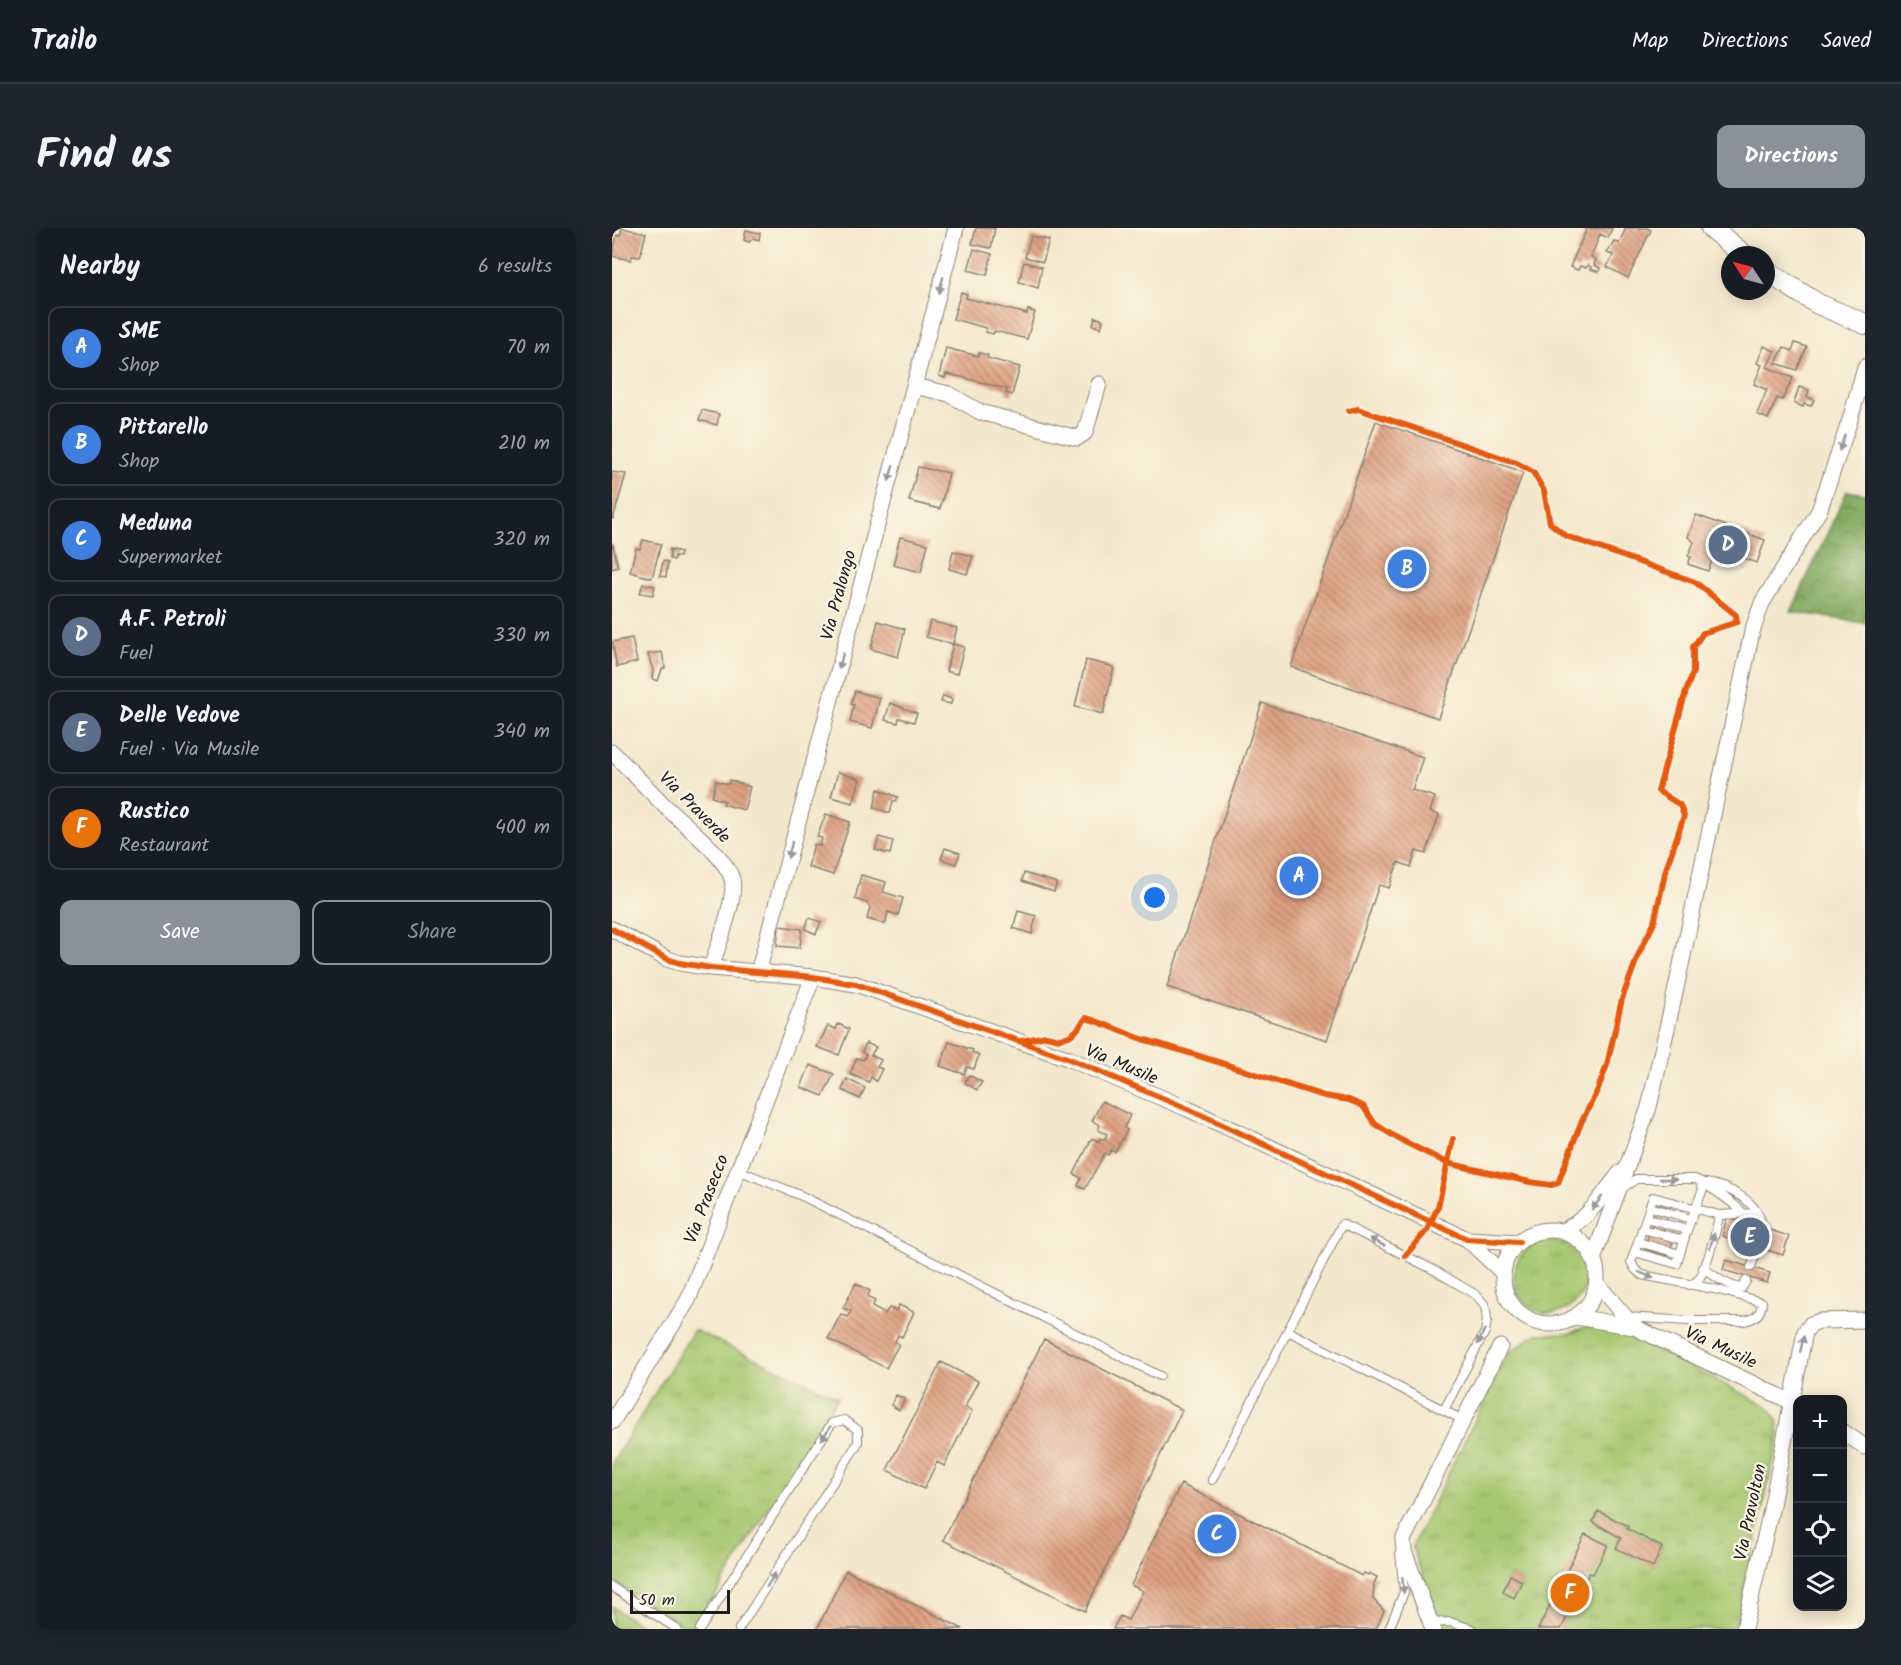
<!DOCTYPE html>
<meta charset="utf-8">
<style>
:root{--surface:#171b24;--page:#20242c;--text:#f1f3f6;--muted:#9ea1a6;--line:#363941;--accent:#8c9099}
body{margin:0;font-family:Kalam,sans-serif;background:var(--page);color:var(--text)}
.controls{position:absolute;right:18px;bottom:18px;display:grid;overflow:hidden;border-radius:12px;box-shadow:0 3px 15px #0003}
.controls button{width:54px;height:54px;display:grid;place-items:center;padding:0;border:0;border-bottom:2px solid var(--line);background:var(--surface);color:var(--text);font:30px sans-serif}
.compass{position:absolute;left:1109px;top:18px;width:54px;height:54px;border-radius:50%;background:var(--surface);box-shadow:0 3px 15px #0003;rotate:306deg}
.scale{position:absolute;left:18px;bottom:15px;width:100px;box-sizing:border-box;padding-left:6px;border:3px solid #1c1c1c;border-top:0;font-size:16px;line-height:21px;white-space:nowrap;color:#1c1c1c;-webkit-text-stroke:4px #fcf5e5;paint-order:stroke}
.you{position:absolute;left:543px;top:670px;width:21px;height:21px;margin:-15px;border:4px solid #fff;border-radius:50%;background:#1a73e8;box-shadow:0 0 0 9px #1a73e833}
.badge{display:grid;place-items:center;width:39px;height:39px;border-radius:50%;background:var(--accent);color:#fff;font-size:20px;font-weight:700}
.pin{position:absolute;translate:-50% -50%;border:3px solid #fff;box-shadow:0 2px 6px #0006}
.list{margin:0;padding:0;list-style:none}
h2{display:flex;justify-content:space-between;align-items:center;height:78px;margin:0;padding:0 24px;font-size:26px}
h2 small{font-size:20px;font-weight:400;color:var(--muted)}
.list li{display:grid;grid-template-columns:39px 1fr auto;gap:18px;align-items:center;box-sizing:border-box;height:84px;margin:0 12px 12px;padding:0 12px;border:2px solid var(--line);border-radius:12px}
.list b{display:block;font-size:22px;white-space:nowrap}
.list p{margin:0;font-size:20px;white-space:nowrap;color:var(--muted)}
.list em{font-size:20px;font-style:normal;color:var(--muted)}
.actions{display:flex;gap:12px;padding:18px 24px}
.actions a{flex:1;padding:14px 0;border:2px solid var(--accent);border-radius:12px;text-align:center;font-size:21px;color:var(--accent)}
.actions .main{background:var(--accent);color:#fff}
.icon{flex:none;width:33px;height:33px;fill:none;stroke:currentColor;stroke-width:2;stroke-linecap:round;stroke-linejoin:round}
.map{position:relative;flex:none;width:1253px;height:1401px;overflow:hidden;border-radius:12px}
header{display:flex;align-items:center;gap:36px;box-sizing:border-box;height:84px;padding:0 30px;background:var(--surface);border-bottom:2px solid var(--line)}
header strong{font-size:28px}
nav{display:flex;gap:33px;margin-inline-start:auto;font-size:21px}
.intro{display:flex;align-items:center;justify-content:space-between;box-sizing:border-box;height:144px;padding:0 36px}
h1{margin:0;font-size:42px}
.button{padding:15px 27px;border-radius:12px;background:var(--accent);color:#fff;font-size:21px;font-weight:700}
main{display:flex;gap:36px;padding:0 36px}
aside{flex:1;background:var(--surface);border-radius:12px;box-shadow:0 3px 15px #0003}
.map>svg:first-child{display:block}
.grass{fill:url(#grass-tufts);stroke:#617246;stroke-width:1.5;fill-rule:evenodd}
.forest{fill:url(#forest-crowns);stroke:#50643f;stroke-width:1.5}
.green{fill:#a6c870;stroke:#617246;stroke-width:1.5}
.building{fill:url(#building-back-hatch)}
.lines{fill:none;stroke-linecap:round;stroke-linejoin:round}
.service-casing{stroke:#888274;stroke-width:10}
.minor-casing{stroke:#888274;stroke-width:17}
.tertiary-casing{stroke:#888274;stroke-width:22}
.service{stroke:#fff;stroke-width:8}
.minor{stroke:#fff;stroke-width:15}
.tertiary{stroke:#fff;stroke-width:20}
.cycleway-casing{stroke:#fcf5e5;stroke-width:10}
.cycleway{stroke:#e8590c;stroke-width:6}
.oneway{fill:#999}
.labels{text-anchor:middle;stroke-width:4.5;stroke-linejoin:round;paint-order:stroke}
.street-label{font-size:18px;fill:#1c1c1c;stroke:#fcf5e5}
</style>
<header>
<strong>Trailo</strong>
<nav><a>Map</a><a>Directions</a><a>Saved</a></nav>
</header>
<div class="intro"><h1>Find us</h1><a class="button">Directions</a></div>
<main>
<aside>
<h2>Nearby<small>6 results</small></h2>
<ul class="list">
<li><span class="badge" style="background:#3f7fe0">A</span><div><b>SME</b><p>Shop</p></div><em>70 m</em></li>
<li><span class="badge" style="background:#3f7fe0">B</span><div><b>Pittarello</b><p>Shop</p></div><em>210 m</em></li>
<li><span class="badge" style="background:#3f7fe0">C</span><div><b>Meduna</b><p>Supermarket</p></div><em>320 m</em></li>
<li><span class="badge" style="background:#5c6f8a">D</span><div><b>A.F. Petroli</b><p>Fuel</p></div><em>330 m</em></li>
<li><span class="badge" style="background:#5c6f8a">E</span><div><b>Delle Vedove</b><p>Fuel · Via Musile</p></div><em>340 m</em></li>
<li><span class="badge" style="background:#e8710a">F</span><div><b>Rustico</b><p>Restaurant</p></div><em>400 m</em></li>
</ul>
<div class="actions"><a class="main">Save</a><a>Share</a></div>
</aside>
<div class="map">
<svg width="1253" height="1401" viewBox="0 0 1253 1401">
<defs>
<pattern id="grass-tufts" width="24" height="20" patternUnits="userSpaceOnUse" patternTransform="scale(1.5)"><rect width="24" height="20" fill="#a6c870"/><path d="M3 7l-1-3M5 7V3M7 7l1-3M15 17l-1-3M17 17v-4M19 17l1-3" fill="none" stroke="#8eab60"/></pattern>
<pattern id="forest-crowns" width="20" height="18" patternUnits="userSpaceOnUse" patternTransform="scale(1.5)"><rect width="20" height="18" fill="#84ac62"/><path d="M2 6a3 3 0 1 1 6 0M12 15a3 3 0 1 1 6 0" fill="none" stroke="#6b8b50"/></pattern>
<pattern id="building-back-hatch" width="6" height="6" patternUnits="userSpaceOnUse" patternTransform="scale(1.5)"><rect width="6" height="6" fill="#dea181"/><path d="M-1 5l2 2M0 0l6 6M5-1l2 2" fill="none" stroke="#b38269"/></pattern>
</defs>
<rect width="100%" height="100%" fill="#fcf5e5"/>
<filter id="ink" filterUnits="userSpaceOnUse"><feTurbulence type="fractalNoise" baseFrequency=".0167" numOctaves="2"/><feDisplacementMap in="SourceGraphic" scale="12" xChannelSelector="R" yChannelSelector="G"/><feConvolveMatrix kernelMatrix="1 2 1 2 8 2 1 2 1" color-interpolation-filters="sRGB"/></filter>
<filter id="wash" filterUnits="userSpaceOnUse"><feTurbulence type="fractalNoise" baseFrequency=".008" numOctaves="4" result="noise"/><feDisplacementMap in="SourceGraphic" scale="24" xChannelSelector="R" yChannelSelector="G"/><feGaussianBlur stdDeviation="1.35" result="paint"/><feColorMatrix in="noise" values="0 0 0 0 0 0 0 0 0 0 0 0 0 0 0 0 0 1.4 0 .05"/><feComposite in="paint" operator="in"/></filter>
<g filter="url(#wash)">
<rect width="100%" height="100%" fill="#f4e8cc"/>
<!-- grass -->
<path class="grass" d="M902 1049a36 36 0 1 1 72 0a36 36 0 1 1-72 0Z
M 973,1099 L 992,1099 L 1015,1107 L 1155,1178 L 1165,1190 L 1167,1208 L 1123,1401 L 949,1401 L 977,1345 L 981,1346 L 995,1317 L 974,1306 L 926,1401 L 831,1401 L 800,1319 L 896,1125 L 924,1106 L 958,1105 ZM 986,1283 L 1016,1298 L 1015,1301 L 1050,1319 L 1041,1338 L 1004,1320 L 1009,1310 L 981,1294 ZM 898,1347 L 910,1353 L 902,1370 L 891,1364 Z
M 82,1102 L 226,1169 L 84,1398 L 72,1398 L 0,1353 L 0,1235 Z"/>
<!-- forest -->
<path class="forest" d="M 1235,263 L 1253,266 L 1253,395 L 1179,384 Z"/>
<!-- green -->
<path class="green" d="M 0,1379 L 34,1401 L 0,1401 Z"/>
<g id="blocks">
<!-- building -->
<path class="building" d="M 10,0 L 34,5 L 28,29 L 20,28 L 19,32 L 0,28 L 5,7 L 8,8 Z
M 364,0 L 383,0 L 379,20 L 360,16 Z
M 975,0 L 1000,0 L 996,10 L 988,6 L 979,29 L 984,32 L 982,37 L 988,40 L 987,44 L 978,41 L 979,39 L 976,37 L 974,40 L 968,38 L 966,42 L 958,39 Z
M 1014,0 L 1035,0 L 1039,2 L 1016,50 L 995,39 L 1001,27 L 995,25 L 1002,13 L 1007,15 Z
M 134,2 L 148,5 L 147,12 L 141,10 L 137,14 L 132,12 Z
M 419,8 L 437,12 L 431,34 L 413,29 Z
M 362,21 L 380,26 L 375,47 L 356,42 Z
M 412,34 L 430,39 L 426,60 L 407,54 Z
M 349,64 L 355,66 L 354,70 L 415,86 L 416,82 L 423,84 L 415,111 L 383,103 L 381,106 L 373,104 L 374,100 L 341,91 Z
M 483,89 L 491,92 L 489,100 L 481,97 Z
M 1183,115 L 1195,119 L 1185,142 L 1164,135 L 1172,119 L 1180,123 Z
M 1152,118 L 1163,123 L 1155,139 L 1181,150 L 1170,172 L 1165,170 L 1156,191 L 1145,186 L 1155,162 L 1142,156 L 1150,137 L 1145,135 Z
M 334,120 L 366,128 L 367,125 L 376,127 L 375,130 L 408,139 L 400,167 L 394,165 L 395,161 L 349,149 L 334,146 L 333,150 L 327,148 Z
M 1187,159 L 1197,162 L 1195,169 L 1202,172 L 1199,178 L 1192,176 L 1191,179 L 1182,175 Z
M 90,182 L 107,186 L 105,197 L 87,192 Z
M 764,193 L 911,244 L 826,490 L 679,439 Z
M 306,239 L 337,245 L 328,281 L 297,273 Z
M 0,244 L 14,246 L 1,291 L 0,291 Z
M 1084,287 L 1153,312 L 1145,335 L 1105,320 L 1096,343 L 1076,336 L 1079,329 L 1076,328 L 1082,314 L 1076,309 Z
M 288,309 L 316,316 L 309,344 L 281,337 Z
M 31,312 L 49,316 L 40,350 L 18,344 L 24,320 L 28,321 Z
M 1,316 L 6,339 L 0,341 L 0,317 Z
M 58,321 L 69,324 L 68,329 L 63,328 L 62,332 L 58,331 Z
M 341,323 L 361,328 L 355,346 L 337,341 Z
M 51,333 L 56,334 L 54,349 L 48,348 Z
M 31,356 L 43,358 L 41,367 L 28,365 Z
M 266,393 L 293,401 L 286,429 L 259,421 Z
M 318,393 L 345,400 L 341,416 L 314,409 Z
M 20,410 L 25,434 L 5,439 L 0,414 Z
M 341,416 L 352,419 L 345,446 L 334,443 Z
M 50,424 L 53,440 L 50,441 L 46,453 L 40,451 L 41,443 L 36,426 Z
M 474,432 L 502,439 L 491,486 L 463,479 Z
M 243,463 L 268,470 L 260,500 L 238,494 L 242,477 L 239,476 Z
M 331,468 L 340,471 L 339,476 L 329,474 Z
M 278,475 L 305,485 L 302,494 L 287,490 L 286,495 L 273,492 Z
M 650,475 L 811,529 L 800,562 L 823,569 L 818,584 L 827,587 L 814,626 L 804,623 L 799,639 L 786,634 L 777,660 L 767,657 L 715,812 L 555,759 Z
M 226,544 L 248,551 L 241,575 L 219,569 Z
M 118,552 L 138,559 L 132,582 L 111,576 L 113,573 L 100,569 L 104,553 L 117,556 Z
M 266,561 L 286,569 L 284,573 L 281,573 L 278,585 L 262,580 Z
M 214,586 L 238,594 L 221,647 L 196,639 L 202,616 L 208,618 L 210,610 L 205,609 Z
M 267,609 L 281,613 L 278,626 L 263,622 Z
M 333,620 L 348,625 L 344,636 L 329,631 Z
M 412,645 L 445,655 L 442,664 L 410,653 Z
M 249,647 L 274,654 L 271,664 L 291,670 L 286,687 L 276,684 L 273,696 L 255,691 L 258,680 L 255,675 L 243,671 Z
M 406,683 L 424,688 L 420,706 L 401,700 Z
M 197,690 L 209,694 L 204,706 L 193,701 Z
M 167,698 L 190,701 L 188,720 L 165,718 Z
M 226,796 L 237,801 L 227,827 L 205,819 L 216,798 L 224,801 Z
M 337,814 L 361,822 L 360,824 L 367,827 L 362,841 L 355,839 L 352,846 L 328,838 Z
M 254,815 L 264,819 L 259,827 L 269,832 L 265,839 L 270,841 L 264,853 L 259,849 L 257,854 L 238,846 L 245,830 L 251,832 L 254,827 L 250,824 Z
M 198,837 L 222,846 L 211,868 L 189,859 Z
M 357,847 L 370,854 L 365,862 L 353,855 Z
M 235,851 L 253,860 L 248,871 L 230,862 Z
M 490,873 L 518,887 L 512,900 L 515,902 L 503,924 L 499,922 L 496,927 L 493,925 L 473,961 L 466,958 L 469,950 L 462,946 L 480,910 L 487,914 L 488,910 L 492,912 L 495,906 L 486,902 L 488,897 L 480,893 Z
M 1046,977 L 1058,980 L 1051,1003 L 1063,1007 L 1056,1028 L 1032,1021 Z
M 1115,989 L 1177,1008 L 1171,1027 L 1110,1008 Z
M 1114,1032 L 1158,1045 L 1155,1055 L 1111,1042 Z
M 244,1055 L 258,1063 L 255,1069 L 263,1073 L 260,1079 L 273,1086 L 277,1080 L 284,1083 L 287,1077 L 302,1084 L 290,1109 L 286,1107 L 283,1114 L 287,1116 L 274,1140 L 216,1111 L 229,1086 L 236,1089 L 239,1083 L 231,1080 Z
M 432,1111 L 570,1182 L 473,1383 L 331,1312 Z
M 329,1134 L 366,1153 L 353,1179 L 360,1183 L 332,1238 L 325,1234 L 312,1261 L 275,1242 Z
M 284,1167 L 293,1171 L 287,1182 L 279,1177 Z
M 569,1256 L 750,1348 L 752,1345 L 756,1347 L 757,1345 L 765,1349 L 762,1356 L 761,1371 L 772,1383 L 764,1401 L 501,1401 L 508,1388 L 516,1392 L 531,1363 L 519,1357 Z
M 986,1283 L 1016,1298 L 1015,1301 L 1050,1319 L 1041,1339 L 1004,1320 L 1009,1310 L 981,1294 Z
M 973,1306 L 996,1317 L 981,1346 L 977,1345 L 949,1401 L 926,1401 Z
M 234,1342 L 351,1401 L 205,1401 Z
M 898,1347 L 910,1353 L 902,1370 L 891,1364 Z"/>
</g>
</g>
<g filter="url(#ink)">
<use href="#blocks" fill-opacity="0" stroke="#888274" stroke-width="1.5"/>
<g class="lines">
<defs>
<path id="service" d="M 126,942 L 190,968 L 548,1148
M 1089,954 C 1110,967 1146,988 1146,1016 C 1146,1023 1141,1033 1139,1039
M 1094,955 C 1115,958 1148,973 1150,999 C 1150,1003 1148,1008 1147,1012
M 1011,960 L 1024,951 L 1083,951 L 1089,954 L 1091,961 L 1075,1002 L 1034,990 L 1019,1034 L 1023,1041 L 1030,1047 L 1107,1062 L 1150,1074 C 1149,1086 1144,1091 1132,1093 L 1075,1093 L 1016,1089
M 1038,979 L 1079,991
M 1034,990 L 1041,969 L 1107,987
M 1030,1001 L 1072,1012
M 1026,1014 L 1068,1026
M 1022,1024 L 1065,1036 L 1075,1002
M 1091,1040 C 1103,1048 1115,1058 1130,1060 L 1134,1053
M 1077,1057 C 1080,1056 1084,1054 1086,1052 C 1094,1043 1105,1000 1107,987 L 1144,985
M 676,1103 L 851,1192
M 600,1252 L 730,996 L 824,1043 L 864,1067 L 872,1076 L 874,1083 L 875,1093 L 873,1104 L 832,1182
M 0,1359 L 65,1401
M 818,1395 L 838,1394 L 860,1401
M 88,1401 L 220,1195 L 232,1192 L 246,1202 L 246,1215 L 127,1401
M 777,1401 L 792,1364 L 788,1325"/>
<path id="minor" d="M 302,158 L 337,166 L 368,184 L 465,210 L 473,205 L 487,156
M 0,524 C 17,541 34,559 52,577 C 70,595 113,627 120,651 C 125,670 105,720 99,740
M 0,701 L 55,731 L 68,735 L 99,740 L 201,749 L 244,756 L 455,830 L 576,881 L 855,1011 L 907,1014
M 146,745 L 344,0
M891 1049a47 47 0 1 1 94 0a47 47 0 1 1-94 0Z
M 950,1003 C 979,990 988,969 1008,945
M 855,1011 L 891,1045
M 981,1031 L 1037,879 L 1063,765 L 1140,404 L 1150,375 L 1207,283 L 1237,195 L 1253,139
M 985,1056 L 1022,1099
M 965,1089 L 1022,1099 L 1186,1177
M 0,1194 L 76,1072 L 201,749
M 1230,1203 L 1253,1219
M 821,1401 L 792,1323 L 791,1312 L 888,1119
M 1132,1401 L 1159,1282 L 1193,1104 L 1199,1096 L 1208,1093 L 1253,1092"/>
<path id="tertiary" d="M 1099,0 L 1132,27
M 1154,43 L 1206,76 L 1253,96"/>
</defs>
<!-- service casing -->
<use href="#service" class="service-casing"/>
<!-- minor casing -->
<use href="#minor" class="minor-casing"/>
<!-- tertiary casing -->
<use href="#tertiary" class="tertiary-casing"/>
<!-- service -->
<use href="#service" class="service"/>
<!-- minor -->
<use href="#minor" class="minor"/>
<!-- tertiary -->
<use href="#tertiary" class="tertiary"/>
<defs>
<path id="cycleway" d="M 0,701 L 55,731 L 68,735 L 99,740 L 201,749 L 244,756 L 455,830 L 576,881 L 855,1011 L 907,1014
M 409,813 L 434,808 L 448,811 L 457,808 L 464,803 L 474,790 C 493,795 511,805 530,811 C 591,828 651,849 712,868 L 737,872 L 751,878 L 763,896 L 785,910 L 835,935 L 918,954 L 939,957 L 946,955 L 969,895 L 986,861 L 995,837 L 1010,771 L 1027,725 L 1042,695 L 1054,641 L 1072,588 L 1068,577 L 1046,563 L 1074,463 L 1081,444 L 1081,419 L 1091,405 L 1125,394 L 1124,387 L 1083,354 L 954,308 L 938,295 L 932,263 L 921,244 L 905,235 L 746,181 L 737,183
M 793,1028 L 815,1002 L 826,979 L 841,911"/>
</defs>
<!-- cycleway casing -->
<use href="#cycleway" class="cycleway-casing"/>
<!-- cycleway -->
<use href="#cycleway" class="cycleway"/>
</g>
<!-- one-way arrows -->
<defs><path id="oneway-solid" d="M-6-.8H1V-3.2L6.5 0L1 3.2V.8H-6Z" transform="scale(1.5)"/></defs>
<g class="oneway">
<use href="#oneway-solid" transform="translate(329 57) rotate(105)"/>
<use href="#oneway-solid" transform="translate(1230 215) rotate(109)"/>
<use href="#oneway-solid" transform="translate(279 245) rotate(105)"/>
<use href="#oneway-solid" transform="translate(229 433) rotate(105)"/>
<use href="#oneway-solid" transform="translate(178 622) rotate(105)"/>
<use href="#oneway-solid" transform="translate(1056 951) rotate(1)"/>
<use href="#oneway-solid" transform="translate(985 975) rotate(128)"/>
<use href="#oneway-solid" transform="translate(1100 1013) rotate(-74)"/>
<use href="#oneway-solid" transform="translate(765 1014) rotate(-153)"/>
<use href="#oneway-solid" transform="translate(1034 1047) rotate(23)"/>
<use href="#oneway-solid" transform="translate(869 1109) rotate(115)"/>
<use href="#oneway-solid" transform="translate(1190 1116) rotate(-77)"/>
<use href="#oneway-solid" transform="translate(214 1205) rotate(123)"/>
<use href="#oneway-solid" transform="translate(159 1352) rotate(-58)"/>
<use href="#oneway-solid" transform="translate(791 1357) rotate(85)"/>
</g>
</g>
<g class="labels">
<!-- street labels -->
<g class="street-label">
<text transform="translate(226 367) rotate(-75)" y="6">Via Pralongo</text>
<text transform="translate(83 579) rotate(45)" y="6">Via Praverde</text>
<text transform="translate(510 836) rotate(23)" y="6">Via Musile</text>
<text transform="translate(94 971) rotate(-69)" y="6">Via Prasecco</text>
<text transform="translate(1109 1119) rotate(25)" y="6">Via Musile</text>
<text transform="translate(1138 1284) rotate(-78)" y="6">Via Pravolton</text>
</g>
</g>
</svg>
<div class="controls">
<button>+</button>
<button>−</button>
<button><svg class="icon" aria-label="locate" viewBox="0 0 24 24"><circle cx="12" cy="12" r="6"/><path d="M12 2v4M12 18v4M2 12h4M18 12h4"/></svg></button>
<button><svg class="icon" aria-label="layers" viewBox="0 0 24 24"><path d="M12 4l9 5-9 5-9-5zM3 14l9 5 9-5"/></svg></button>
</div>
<svg class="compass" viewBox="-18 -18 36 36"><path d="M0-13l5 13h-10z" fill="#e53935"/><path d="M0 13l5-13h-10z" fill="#9ea1a6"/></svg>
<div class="scale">50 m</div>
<div class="you"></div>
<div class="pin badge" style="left:687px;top:648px;background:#3f7fe0">A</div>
<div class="pin badge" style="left:795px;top:341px;background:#3f7fe0">B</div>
<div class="pin badge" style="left:605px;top:1306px;background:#3f7fe0">C</div>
<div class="pin badge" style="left:1116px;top:317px;background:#5c6f8a">D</div>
<div class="pin badge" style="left:1138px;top:1009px;background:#5c6f8a">E</div>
<div class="pin badge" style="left:958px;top:1365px;background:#e8710a">F</div>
</div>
</main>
